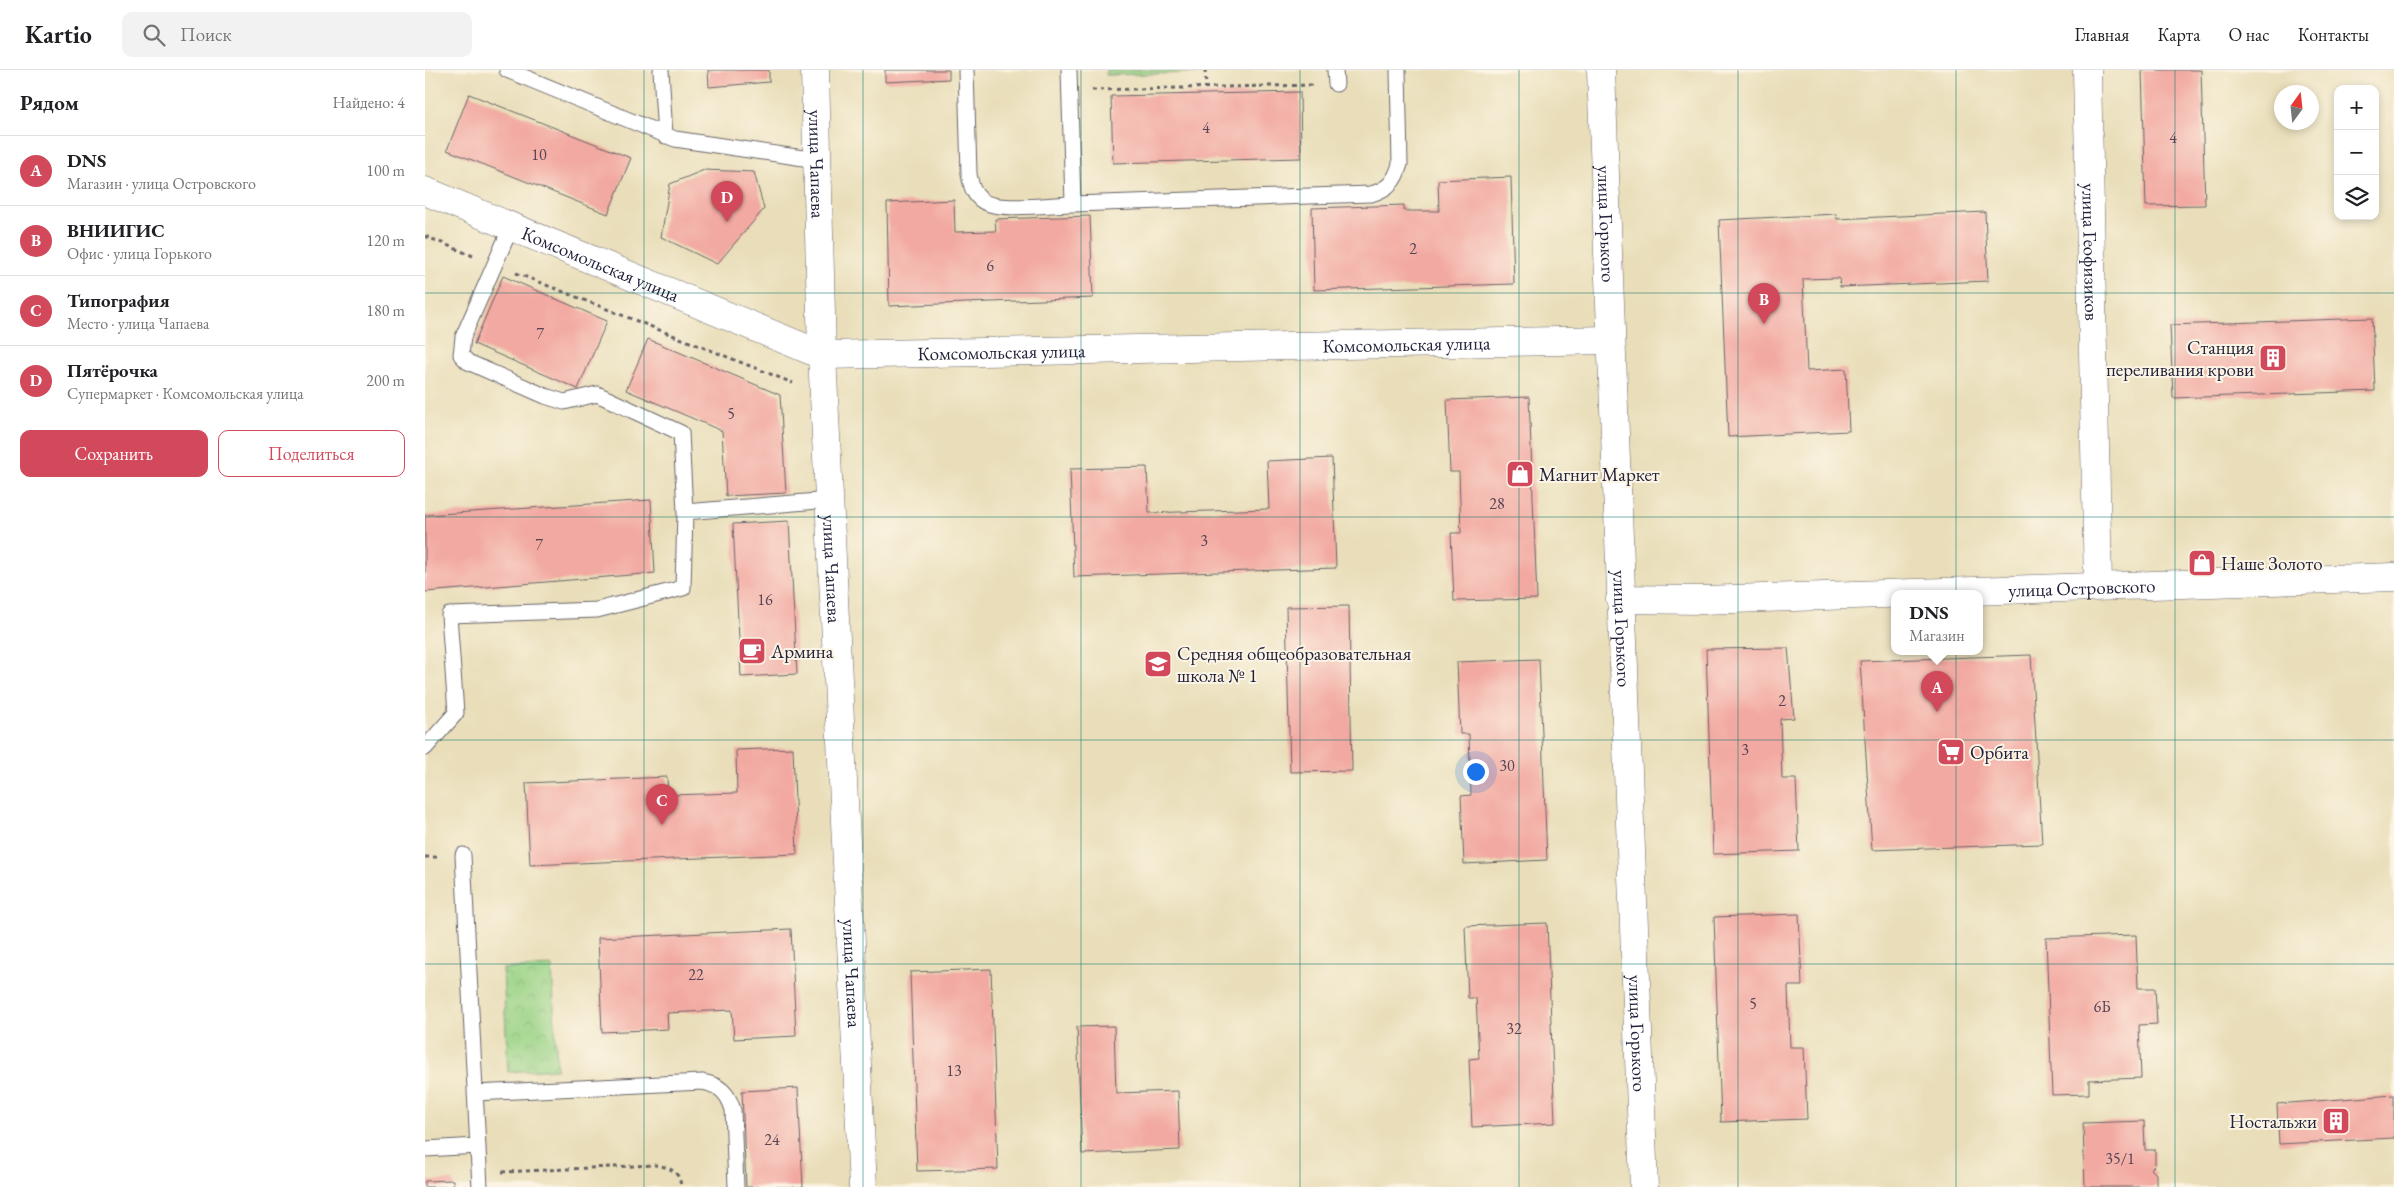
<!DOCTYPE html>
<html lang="ru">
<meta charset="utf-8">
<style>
:root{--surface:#fff;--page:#f2f2f2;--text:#202124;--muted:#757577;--line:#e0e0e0;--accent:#d1495b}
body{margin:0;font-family:"EB Garamond",serif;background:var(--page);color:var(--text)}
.controls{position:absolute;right:15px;top:15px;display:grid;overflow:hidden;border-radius:10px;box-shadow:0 2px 8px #0003}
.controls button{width:45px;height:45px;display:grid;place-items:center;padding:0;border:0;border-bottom:1px solid var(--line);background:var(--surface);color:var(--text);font:25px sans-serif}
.compass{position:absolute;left:1849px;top:15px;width:45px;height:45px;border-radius:50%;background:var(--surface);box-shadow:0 2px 8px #0003;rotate:15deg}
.you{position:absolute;left:1050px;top:701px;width:18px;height:18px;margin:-12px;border:4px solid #fff;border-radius:50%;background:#1a73e8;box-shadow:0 0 0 8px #1a73e833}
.badge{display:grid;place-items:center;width:32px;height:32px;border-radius:50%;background:var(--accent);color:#fff;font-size:16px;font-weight:700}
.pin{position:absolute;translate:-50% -41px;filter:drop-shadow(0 1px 2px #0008)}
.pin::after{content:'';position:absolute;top:26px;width:18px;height:15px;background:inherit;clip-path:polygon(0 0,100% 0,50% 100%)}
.popup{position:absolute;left:1466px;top:520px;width:92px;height:65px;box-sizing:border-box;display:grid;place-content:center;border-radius:10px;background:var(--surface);filter:drop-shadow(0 1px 4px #0005);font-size:16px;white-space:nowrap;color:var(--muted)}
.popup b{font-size:19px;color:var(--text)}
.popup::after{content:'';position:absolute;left:50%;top:100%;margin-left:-10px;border:10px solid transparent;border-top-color:var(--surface)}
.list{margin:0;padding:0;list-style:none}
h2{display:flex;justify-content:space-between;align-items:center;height:65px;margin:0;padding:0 20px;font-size:21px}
h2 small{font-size:16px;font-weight:400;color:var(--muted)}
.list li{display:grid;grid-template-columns:32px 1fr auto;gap:15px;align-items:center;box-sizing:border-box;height:70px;padding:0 20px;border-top:1px solid var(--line)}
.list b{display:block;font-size:19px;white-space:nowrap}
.list p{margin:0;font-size:16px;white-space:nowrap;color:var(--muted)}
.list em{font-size:16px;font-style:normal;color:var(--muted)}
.actions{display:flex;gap:10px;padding:15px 20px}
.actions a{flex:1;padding:11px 0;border:1px solid var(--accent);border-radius:10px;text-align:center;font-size:18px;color:var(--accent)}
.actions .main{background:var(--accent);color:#fff}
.icon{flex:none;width:28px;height:28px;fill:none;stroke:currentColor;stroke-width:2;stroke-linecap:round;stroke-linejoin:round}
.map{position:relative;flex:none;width:1969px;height:1117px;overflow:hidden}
header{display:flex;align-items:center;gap:30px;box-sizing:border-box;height:70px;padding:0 25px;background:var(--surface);border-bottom:1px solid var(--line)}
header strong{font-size:24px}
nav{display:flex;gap:28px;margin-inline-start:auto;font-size:18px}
.search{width:350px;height:45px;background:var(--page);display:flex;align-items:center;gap:12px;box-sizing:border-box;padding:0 18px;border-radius:10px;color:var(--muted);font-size:19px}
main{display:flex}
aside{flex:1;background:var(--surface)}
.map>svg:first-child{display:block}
.park{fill:url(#park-crowns);stroke:#5e7a60}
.building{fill:#f2a9a1}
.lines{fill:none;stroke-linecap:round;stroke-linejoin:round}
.service-casing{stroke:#686467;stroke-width:17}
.minor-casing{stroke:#686467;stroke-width:29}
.tertiary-casing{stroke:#686467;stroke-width:29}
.path{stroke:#686467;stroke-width:3;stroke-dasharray:4 4;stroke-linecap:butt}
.service{stroke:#fff;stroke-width:15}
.minor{stroke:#fff;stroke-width:28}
.tertiary{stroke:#fff;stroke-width:28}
.grid{fill:none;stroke:#0f766e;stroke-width:1;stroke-opacity:0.55}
.labels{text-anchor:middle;stroke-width:4;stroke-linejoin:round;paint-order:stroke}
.number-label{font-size:16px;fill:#564454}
.street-label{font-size:19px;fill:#22223b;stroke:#fcf5e5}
.poi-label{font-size:19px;fill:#22223b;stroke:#fcf5e5;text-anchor:start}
</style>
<header>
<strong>Kartio</strong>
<div class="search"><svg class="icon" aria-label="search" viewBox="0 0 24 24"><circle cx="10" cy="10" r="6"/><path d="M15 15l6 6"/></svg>Поиск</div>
<nav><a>Главная</a><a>Карта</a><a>О нас</a><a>Контакты</a></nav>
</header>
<main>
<aside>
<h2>Рядом<small>Найдено: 4</small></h2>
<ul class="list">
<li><span class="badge">A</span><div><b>DNS</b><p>Магазин · улица Островского</p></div><em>100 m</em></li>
<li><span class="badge">B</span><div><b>ВНИИГИС</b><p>Офис · улица Горького</p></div><em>120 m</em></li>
<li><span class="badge">C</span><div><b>Типография</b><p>Место · улица Чапаева</p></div><em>180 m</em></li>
<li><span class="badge">D</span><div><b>Пятёрочка</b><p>Супермаркет · Комсомольская улица</p></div><em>200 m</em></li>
</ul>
<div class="actions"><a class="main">Сохранить</a><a>Поделиться</a></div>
</aside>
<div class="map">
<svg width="1969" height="1117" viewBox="0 0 1969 1117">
<defs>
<pattern id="park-crowns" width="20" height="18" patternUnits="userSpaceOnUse" patternTransform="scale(1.25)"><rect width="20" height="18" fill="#9ad386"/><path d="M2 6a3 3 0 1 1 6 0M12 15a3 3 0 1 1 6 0" fill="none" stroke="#84b575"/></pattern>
</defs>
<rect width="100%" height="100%" fill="#fcf5e5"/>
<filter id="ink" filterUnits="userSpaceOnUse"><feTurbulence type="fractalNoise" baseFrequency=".02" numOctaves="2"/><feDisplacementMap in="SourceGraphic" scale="10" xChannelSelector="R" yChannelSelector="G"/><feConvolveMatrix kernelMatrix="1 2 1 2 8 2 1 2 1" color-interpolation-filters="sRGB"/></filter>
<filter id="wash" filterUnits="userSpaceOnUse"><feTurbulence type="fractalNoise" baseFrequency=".0096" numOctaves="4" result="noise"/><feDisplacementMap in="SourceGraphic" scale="20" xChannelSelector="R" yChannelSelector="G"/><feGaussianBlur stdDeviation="1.12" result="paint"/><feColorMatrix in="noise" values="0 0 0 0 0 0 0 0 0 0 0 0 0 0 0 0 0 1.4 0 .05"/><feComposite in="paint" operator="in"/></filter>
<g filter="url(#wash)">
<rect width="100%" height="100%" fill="#e9deb9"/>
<!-- park -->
<path class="park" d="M 681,0 L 771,0 L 771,3 L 681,5 Z
M 127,896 L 132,999 L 83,1002 L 78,899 Z"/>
<g id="blocks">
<!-- building -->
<path class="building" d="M 283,0 L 344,0 L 344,12 L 284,17 Z
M 460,0 L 524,0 L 524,9 L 460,12 Z
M 1717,0 L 1776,0 L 1780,135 L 1721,136 Z
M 875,22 L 876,88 L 688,93 L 686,26 Z
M 44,24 L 206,88 L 183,144 L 22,80 Z
M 279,100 L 329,102 L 339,139 L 292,194 L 236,167 L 245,114 Z
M 1086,107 L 1089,214 L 889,220 L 887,138 L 979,135 L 979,141 L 1014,141 L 1013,110 Z
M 529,130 L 530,162 L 571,161 L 570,149 L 665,146 L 668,228 L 464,236 L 462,133 Z
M 1560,142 L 1563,211 L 1415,217 L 1414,208 L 1378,209 L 1382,301 L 1421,299 L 1424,361 L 1303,367 L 1294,150 L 1411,144 L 1412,149 Z
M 78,206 L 182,251 L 153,319 L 49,274 Z
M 1947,248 L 1950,321 L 1748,328 L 1745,255 Z
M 223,269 L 355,325 L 361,423 L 301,426 L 297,361 L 201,320 Z
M 1104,327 L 1112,529 L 1029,531 L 1026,463 L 1036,463 L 1034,402 L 1025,402 L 1022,330 Z
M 907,388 L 911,498 L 649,507 L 645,399 L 722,397 L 724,443 L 844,439 L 842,391 Z
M 226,430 L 230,503 L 0,522 L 0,445 Z
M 364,451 L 372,604 L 316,607 L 308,454 Z
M 924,536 L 927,701 L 865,702 L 861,537 Z
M 1363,578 L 1369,648 L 1355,649 L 1357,709 L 1371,709 L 1374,781 L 1288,784 L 1281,579 Z
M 1606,585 L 1617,774 L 1447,780 L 1435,591 Z
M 1114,589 L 1122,790 L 1039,794 L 1036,726 L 1046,725 L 1044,664 L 1035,664 L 1032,592 Z
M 368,678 L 372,784 L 105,795 L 101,713 L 242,707 L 243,725 L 312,723 L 311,680 Z
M 1374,844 L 1377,916 L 1363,916 L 1365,977 L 1379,977 L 1382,1049 L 1296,1052 L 1289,847 Z
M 1122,853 L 1130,1053 L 1047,1057 L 1044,989 L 1054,988 L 1051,928 L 1043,928 L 1040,856 Z
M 366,859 L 371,966 L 309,969 L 307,940 L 242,943 L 243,959 L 177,962 L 173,868 Z
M 1711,865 L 1713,918 L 1730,918 L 1732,954 L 1714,955 L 1716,1008 L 1664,1010 L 1664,1024 L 1627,1025 L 1621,868 Z
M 566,899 L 573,1099 L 492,1101 L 485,902 Z
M 689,956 L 691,1023 L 753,1021 L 755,1080 L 657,1084 L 652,957 Z
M 373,1018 L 378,1117 L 321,1117 L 317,1021 Z
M 1969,1025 L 1969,1068 L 1854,1074 L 1852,1034 Z
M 1719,1051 L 1720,1080 L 1730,1080 L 1730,1095 L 1726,1099 L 1731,1104 L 1731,1117 L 1660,1117 L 1658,1053 Z
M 28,1110 L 29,1117 L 0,1117 L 0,1111 Z"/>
</g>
</g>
<g filter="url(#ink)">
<use href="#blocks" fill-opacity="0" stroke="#686467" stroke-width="1"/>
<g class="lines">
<defs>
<path id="service" d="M 82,0 L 250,69 L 392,90
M 236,0 L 240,66
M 541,0 L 544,104 C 546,114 547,122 555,129 C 569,143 627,134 648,134 L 644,0
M 910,0 L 911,14
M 648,134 L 946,124 C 963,119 970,112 975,94 L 973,0
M 260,442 L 405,430
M 0,678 L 31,643 L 24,545 L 172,540 L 258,518 L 260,442 L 256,363 L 172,324 L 139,332 L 120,326 L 43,292 L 36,285 L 38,267 L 86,157
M 38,785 L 55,1117
M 50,1023 L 277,1012 C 295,1015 303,1023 308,1040 L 311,1117
M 0,1079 L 53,1076"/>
<g id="minor">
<path id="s1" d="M 390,0 L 397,285"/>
<path id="s2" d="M 1662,0 L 1673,515"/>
</g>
<g id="tertiary">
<path id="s3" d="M 1176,0 L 1219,1117"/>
<path id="s4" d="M 0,121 L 397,285 L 1186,270"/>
<path id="s5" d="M 397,285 L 438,1117"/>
<path id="s6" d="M 1195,529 L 1277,530 L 1969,507"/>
</g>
</defs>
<!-- service casing -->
<use href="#service" class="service-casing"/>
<!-- minor casing -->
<use href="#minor" class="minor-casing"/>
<!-- tertiary casing -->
<use href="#tertiary" class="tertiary-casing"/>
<!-- path -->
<path class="path" d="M 780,0 L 781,17
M 667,20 L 888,15
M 0,166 L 48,186
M 91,203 L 368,313
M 0,787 L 15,787
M 77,1102 L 230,1095 C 244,1097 255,1101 256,1117"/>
<!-- service -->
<use href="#service" class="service"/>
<!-- minor -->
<use href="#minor" class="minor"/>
<!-- tertiary -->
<use href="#tertiary" class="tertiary"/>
</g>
</g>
<!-- grid -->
<path class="grid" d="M 219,0 L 219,1117M 438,0 L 438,1117M 656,0 L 656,1117M 875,0 L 875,1117M 1094,0 L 1094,1117M 1313,0 L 1313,1117M 1531,0 L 1531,1117M 1750,0 L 1750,1117M 0,223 L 1969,223M 0,447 L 1969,447M 0,670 L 1969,670M 0,894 L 1969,894"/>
<!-- icons -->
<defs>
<symbol id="building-square" viewBox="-11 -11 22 22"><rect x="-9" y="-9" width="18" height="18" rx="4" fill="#d1495b" stroke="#fcf5e5"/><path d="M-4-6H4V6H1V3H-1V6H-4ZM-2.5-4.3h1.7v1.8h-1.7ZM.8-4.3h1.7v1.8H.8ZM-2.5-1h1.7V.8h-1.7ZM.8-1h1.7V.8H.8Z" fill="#fff"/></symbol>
<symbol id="shop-square" viewBox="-11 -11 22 22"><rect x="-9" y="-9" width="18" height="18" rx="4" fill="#d1495b" stroke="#fcf5e5"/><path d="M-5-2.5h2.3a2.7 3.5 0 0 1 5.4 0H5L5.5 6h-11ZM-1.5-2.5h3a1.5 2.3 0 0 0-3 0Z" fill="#fff"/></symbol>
<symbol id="cafe-square" viewBox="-11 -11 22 22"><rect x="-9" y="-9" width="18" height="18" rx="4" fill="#d1495b" stroke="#fcf5e5"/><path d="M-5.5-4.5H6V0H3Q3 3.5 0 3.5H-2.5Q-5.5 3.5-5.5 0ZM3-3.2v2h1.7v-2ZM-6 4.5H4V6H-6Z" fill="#fff"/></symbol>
<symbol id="school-square" viewBox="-11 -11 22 22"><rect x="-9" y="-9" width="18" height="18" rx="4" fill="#d1495b" stroke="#fcf5e5"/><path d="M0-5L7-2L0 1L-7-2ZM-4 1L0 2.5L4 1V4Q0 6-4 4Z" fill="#fff"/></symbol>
<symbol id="supermarket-square" viewBox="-11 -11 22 22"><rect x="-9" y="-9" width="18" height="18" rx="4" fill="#d1495b" stroke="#fcf5e5"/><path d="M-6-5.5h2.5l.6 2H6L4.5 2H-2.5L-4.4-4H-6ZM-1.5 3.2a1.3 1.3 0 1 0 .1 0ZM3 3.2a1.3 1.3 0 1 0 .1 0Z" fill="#fff"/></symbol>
</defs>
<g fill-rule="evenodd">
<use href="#building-square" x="1832" y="272" width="32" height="32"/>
<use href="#shop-square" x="1079" y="388" width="32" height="32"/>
<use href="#shop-square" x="1761" y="477" width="32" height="32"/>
<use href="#cafe-square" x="311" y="565" width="32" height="32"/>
<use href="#school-square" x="717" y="578" width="32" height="32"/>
<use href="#supermarket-square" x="1510" y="666" width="32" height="32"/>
<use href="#building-square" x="1895" y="1035" width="32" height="32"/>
</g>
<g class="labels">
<!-- number labels -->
<g class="number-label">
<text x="781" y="63">4</text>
<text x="1748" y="73">4</text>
<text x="114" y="90">10</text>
<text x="988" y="184">2</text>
<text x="565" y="201">6</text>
<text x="115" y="269">7</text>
<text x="306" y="349">5</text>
<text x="1072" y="439">28</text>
<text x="779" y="476">3</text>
<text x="114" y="480">7</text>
<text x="340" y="535">16</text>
<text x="1357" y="636">2</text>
<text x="1320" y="685">3</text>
<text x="1082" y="701">30</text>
<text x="271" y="910">22</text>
<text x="1328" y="939">5</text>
<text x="1677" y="942">6Б</text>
<text x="1089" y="964">32</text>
<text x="529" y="1006">13</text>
<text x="347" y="1075">24</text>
<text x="1695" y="1094">35/1</text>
</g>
<!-- street labels -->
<g class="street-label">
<text dy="7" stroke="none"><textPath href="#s1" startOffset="94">улица Чапаева</textPath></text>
<text dy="7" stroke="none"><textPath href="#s3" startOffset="154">улица Горького</textPath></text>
<text dy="7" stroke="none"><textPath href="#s2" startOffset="182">улица Геофизиков</textPath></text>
<text dy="7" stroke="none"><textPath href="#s4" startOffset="190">Комсомольская улица</textPath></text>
<text dy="7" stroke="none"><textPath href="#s4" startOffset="1014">Комсомольская улица</textPath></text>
<text dy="7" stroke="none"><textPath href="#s4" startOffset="609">Комсомольская улица</textPath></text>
<text dy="7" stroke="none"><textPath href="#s5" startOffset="214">улица Чапаева</textPath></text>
<text dy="7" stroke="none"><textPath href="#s6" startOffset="462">улица Островского</textPath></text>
<text dy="7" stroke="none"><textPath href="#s3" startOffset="559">улица Горького</textPath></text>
<text dy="7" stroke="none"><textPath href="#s5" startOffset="619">улица Чапаева</textPath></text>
<text dy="7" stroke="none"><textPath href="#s3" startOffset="964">улица Горького</textPath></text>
</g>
<!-- poi labels -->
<g class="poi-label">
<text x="1829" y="284" text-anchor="end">Станция<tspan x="1829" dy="22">переливания крови</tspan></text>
<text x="1114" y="411">Магнит Маркет</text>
<text x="1796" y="500">Наше Золото</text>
<text x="346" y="588">Армина</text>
<text x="752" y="590">Средняя общеобразовательная<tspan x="752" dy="22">школа № 1</tspan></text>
<text x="1545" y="689">Орбита</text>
<text x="1892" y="1058" text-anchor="end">Ностальжи</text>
</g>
</g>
</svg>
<div class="controls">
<button>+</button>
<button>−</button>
<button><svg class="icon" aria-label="layers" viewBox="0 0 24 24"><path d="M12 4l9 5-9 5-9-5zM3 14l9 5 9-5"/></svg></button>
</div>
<svg class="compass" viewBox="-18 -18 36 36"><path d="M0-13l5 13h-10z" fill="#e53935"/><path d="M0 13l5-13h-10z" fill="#757577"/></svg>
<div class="you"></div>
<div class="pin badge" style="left:1512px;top:642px">A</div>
<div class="popup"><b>DNS</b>Магазин</div>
<div class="pin badge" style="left:1339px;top:254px">B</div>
<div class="pin badge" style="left:237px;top:755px">C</div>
<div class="pin badge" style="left:302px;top:152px">D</div>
</div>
</main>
